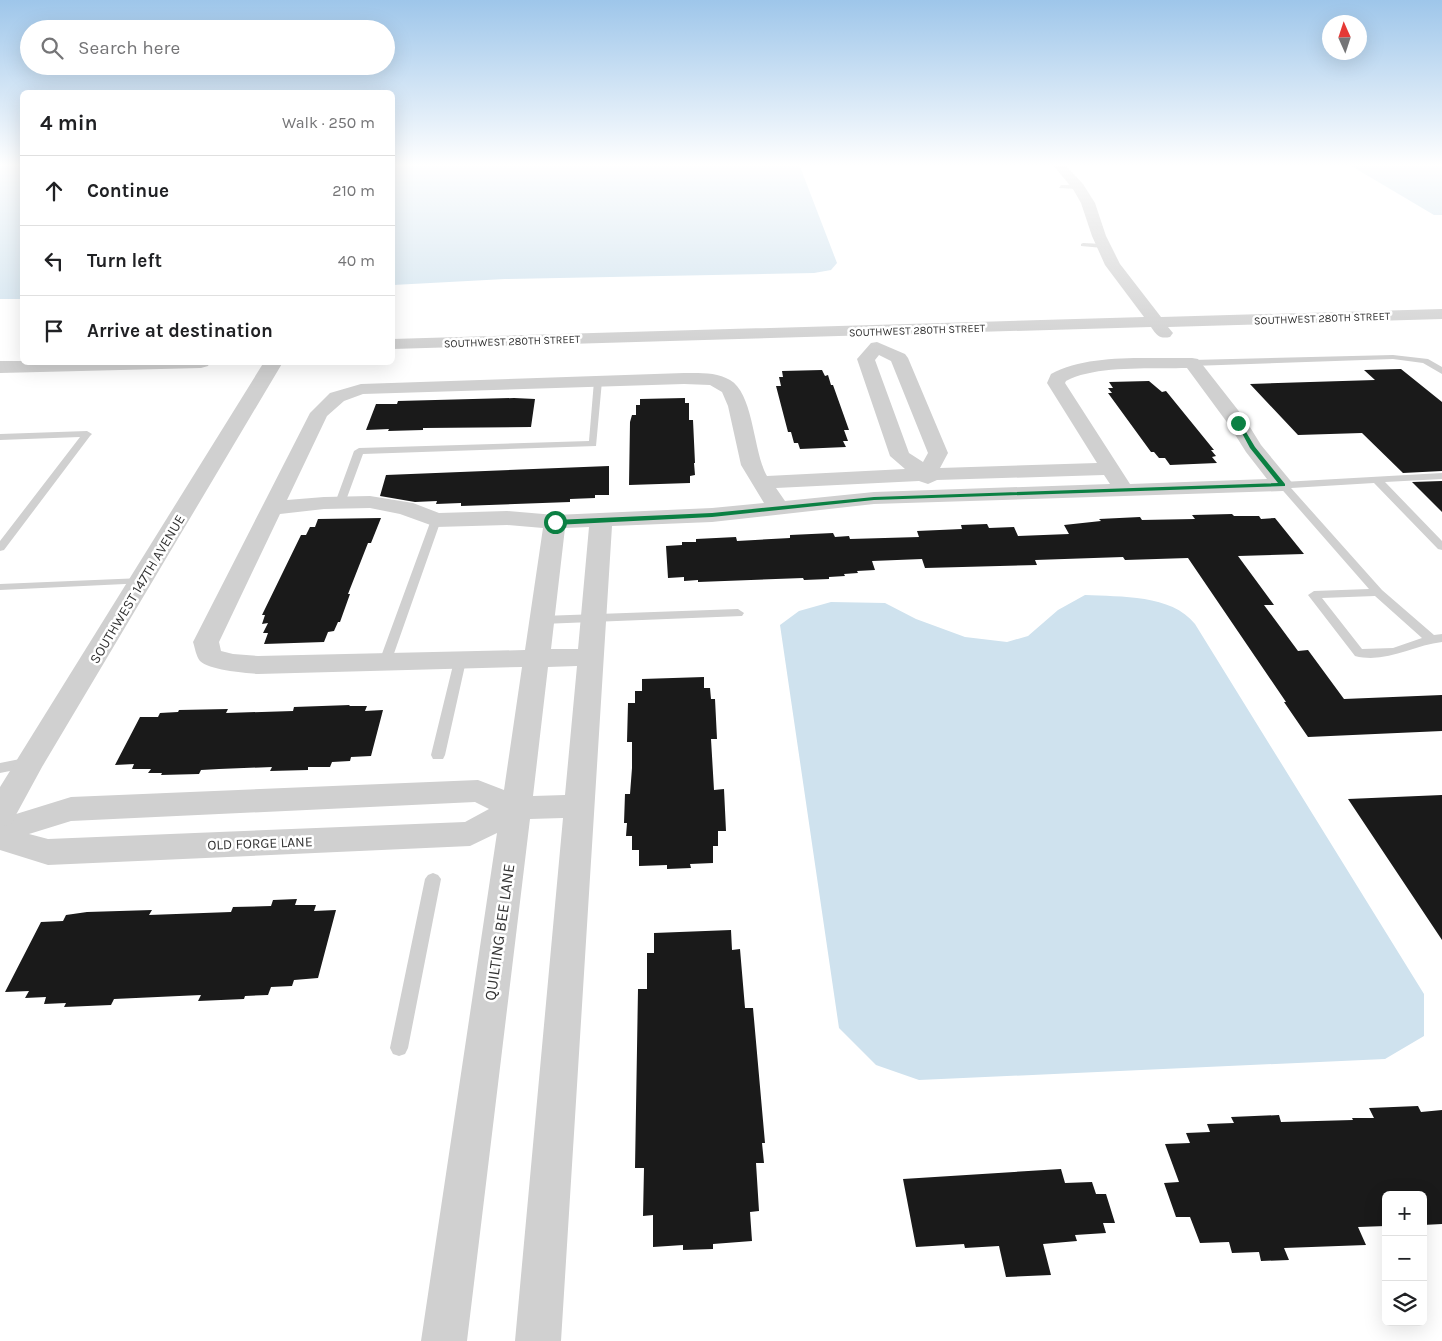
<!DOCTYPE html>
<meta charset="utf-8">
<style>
:root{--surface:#fff;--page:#f6f6f6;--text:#202124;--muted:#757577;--line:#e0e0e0}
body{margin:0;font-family:Karla,sans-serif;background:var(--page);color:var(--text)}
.controls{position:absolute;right:15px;bottom:15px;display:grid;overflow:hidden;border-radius:8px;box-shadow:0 5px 20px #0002}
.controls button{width:45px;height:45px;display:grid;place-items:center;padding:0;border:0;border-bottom:1px solid var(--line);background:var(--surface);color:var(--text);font:25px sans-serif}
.compass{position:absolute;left:1322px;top:15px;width:45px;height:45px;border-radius:50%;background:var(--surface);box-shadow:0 5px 20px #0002;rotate:357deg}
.stop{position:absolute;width:15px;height:15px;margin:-11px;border:4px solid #0b8043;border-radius:50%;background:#fff}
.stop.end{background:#0b8043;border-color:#fff;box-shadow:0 1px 5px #0008}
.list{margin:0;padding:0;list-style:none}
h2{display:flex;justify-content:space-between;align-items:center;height:65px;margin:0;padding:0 20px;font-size:21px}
h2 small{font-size:16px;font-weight:400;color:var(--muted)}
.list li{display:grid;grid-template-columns:32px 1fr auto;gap:15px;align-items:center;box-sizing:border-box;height:70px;padding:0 20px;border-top:1px solid var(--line)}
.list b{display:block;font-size:19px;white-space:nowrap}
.list em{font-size:16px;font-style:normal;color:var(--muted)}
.icon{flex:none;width:28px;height:28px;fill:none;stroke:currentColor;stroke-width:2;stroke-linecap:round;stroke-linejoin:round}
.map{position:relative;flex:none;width:1442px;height:1341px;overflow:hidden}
.search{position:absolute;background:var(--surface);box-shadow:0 5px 20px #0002;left:20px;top:20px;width:375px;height:55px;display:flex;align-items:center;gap:12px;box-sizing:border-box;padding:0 18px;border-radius:28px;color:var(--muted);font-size:19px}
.panel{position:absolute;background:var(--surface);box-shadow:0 5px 20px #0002;left:20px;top:90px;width:375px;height:275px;border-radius:8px}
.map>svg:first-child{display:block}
.water{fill:#cfe2ee}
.building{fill:#1a1a1a}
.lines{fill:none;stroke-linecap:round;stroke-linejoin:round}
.service{fill:#d0d0d0;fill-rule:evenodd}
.minor{fill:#d0d0d0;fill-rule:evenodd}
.tertiary{fill:#d0d0d0;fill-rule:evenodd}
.route{fill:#0b8043}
.labels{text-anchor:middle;stroke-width:5;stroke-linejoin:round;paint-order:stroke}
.far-street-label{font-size:11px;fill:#333;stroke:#fff}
.street-label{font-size:14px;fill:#333;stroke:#fff}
.near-street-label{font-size:16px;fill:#333;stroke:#fff}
</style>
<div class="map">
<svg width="1442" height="1341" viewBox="0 0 1442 1341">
<rect width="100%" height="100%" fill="#fff"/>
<!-- water -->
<path class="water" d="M 0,164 L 22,164 L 22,299 L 0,299 Z
M 426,164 L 799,164 L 837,263 L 831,270 L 814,273 L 505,279 L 393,285 L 393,165 Z
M 1348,164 L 1442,164 L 1442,215 L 1434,215 Z
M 1085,595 C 1121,597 1171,594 1195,624 L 1424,994 L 1424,1036 L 1385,1059 L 919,1080 L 876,1065 L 839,1028 L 780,625 L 799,611 L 831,602 L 885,603 L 916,619 L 965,637 L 1007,642 L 1028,636 L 1058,610 Z"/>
<!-- building -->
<path class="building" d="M 1401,369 L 1442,402 L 1442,471 L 1403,473 L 1362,433 L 1298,435 L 1250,384 L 1375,380 L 1364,370 Z
M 822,370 L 825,376 L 828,375 L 831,385 L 833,385 L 849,430 L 844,430 L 848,441 L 843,441 L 846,447 L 800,449 L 798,443 L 794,443 L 791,432 L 788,432 L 776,386 L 781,386 L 779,377 L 783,377 L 782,371 Z
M 1149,381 L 1162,392 L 1166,391 L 1214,450 L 1211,450 L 1216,456 L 1212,457 L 1217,463 L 1170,465 L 1165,458 L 1159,458 L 1154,452 L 1151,452 L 1108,393 L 1112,393 L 1108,388 L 1113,388 L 1109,382 Z
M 514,398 L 535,399 L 531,427 L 423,428 L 423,430 L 388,431 L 389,429 L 366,430 L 376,404 L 397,404 L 398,401 Z
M 685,398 L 685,403 L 689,403 L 689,420 L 693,420 L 695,463 L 694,463 L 695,475 L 690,476 L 690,483 L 629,485 L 630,422 L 632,415 L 636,415 L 636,405 L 640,405 L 640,399 Z
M 609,466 L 609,495 L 595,495 L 595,498 L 570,499 L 570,502 L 461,506 L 461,503 L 436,504 L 437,501 L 415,502 L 380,496 L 386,475 Z
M 1442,481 L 1442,512 L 1412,482 Z
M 1232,514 L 1234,516 L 1259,516 L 1261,519 L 1275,518 L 1304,554 L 1238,556 L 1274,605 L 1264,605 L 1298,651 L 1308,650 L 1344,699 L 1442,695 L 1442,731 L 1308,737 L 1284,702 L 1286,702 L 1188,558 L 1125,560 L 1123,557 L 1035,560 L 1037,565 L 925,568 L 922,559 L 872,561 L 875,570 L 857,571 L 858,573 L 844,574 L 845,576 L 829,577 L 829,579 L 804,580 L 803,578 L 698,582 L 698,580 L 684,581 L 684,577 L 668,578 L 666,546 L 682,545 L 682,542 L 696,542 L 696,539 L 736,537 L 737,541 L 790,538 L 790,535 L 833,533 L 835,537 L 849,536 L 850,539 L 919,537 L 917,531 L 962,529 L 961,525 L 987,524 L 989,528 L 1014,527 L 1018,536 L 1069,534 L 1064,525 L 1101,521 L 1099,519 L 1140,517 L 1142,520 L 1195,519 L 1192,515 Z
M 381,518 L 371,543 L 368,543 L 348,594 L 350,594 L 340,622 L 338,622 L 334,631 L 328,632 L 324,642 L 264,644 L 268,633 L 263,633 L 268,623 L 262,624 L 265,615 L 262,615 L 301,535 L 306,535 L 310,527 L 315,527 L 318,519 Z
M 704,677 L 704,688 L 710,688 L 711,699 L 715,699 L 717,739 L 711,739 L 714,790 L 724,789 L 726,831 L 718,831 L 718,846 L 713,846 L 713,863 L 690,864 L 691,868 L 667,869 L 667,865 L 639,866 L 639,850 L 632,850 L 632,836 L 626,836 L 627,823 L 624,823 L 625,794 L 630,794 L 632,768 L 632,742 L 627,742 L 628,703 L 635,703 L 635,691 L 642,691 L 642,679 Z
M 350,705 L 349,706 L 367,706 L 365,711 L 383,710 L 371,756 L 351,757 L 350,761 L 332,762 L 330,767 L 308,767 L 308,770 L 270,771 L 272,767 L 219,769 L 201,770 L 199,774 L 161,775 L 162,773 L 148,773 L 151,769 L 132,769 L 134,764 L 115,765 L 140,717 L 158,717 L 160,713 L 178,712 L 179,710 L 228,709 L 226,713 L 293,711 L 294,707 Z
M 1442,795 L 1442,940 L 1348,799 Z
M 297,899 L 295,905 L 316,905 L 314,911 L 336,910 L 318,978 L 294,980 L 292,986 L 271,987 L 268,995 L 245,996 L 244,999 L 198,1001 L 201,995 L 114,999 L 111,1005 L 64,1007 L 66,1003 L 44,1004 L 46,997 L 25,998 L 29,991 L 5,992 L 41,922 L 63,921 L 66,915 L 87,912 L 152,910 L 149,915 L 231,912 L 233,907 L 271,906 L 273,900 Z
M 731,930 L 732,950 L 740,949 L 745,1008 L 753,1008 L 765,1143 L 762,1143 L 764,1163 L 756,1163 L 759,1211 L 750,1212 L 752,1241 L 713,1244 L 713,1249 L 683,1250 L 683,1245 L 653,1247 L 653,1215 L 643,1216 L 644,1168 L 635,1168 L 638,989 L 647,989 L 647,953 L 654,953 L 654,933 Z
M 1418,1106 L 1421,1112 L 1442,1110 L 1442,1224 L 1423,1225 L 1423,1195 L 1386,1195 L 1386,1226 L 1358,1227 L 1366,1245 L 1284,1248 L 1289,1260 L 1261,1261 L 1259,1252 L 1232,1253 L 1229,1242 L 1200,1243 L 1190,1217 L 1176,1217 L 1164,1183 L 1179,1182 L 1165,1144 L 1190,1143 L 1186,1133 L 1210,1132 L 1207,1124 L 1234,1123 L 1231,1117 L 1279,1115 L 1281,1122 L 1353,1120 L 1352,1118 L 1374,1118 L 1369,1108 Z
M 1061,1169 L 1065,1183 L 1092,1182 L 1096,1194 L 1106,1194 L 1115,1223 L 1103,1223 L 1106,1233 L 1075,1235 L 1077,1241 L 1043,1244 L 1051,1275 L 1006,1277 L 999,1246 L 965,1248 L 964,1244 L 916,1247 L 903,1179 Z"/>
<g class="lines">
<!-- service -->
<path class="service" d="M 1061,185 L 1078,185 L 1081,187 L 1078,189 L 1059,188 Z
M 1083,243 L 1103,244 L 1106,246 L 1103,248 L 1081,246 L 1081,244 Z
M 1393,355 L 1428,359 L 1442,367 L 1442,374 L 1423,363 L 1393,359 L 1192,366 L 1188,363 L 1192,360 Z
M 598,378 L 602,381 L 596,446 L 363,454 L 345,503 L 340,506 L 335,503 L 354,451 L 359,448 L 589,441 L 594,381 Z
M 87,431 L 92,434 L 90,436 L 4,550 L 0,551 L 0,541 L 80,437 L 0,440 L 0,434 Z
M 1442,473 L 1442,479 L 1385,482 L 1442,541 L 1442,550 L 1438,549 L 1374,483 L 1291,488 L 1382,590 L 1434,635 L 1442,634 L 1442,642 C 1413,645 1386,664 1355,656 L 1308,595 L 1314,591 L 1369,589 L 1278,485 L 1283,482 ZM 1375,596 L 1422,638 L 1393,648 L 1362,649 L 1322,598 Z
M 436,517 L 441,520 L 391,662 L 389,665 L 381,665 L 379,662 L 431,520 Z
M 142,578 L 148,581 L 146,583 L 0,590 L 0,584 Z
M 738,609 L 744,613 L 742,616 L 542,624 L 536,620 L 542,616 Z
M 460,657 L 466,661 L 445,755 L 443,759 L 433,759 L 431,755 L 454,661 Z
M 30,757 L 35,758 L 37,762 L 35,766 L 0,773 L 0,763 Z
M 433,873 L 438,875 L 441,879 L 408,1048 L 405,1054 L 399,1056 L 393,1054 L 390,1048 L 425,879 L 428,875 Z"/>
<!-- minor -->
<path class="minor" d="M 877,342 L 905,354 L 908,358 L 948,453 L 940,468 L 1097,463 L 1047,383 L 1051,374 C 1089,353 1149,359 1192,358 L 1198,359 L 1245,419 L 1261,445 L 1294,485 L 1290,489 L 1283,491 L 874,504 L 712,522 L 612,526 L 561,1341 L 515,1341 L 563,818 L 530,819 L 467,1341 L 421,1341 L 497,833 L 470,846 L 48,865 L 0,850 L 0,819 L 71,797 L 478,780 L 504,790 L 522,667 L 258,674 C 245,673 209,670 200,661 C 196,656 195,648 193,642 L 310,413 L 330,393 L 361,384 L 684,373 C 699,373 717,372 730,380 C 754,394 753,452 767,476 L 905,469 L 890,456 L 857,359 L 871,343 ZM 879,355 L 891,361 L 928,453 L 923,462 L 909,453 L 875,360 ZM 1187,368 L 1229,425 L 1246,452 L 1267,479 L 1130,484 L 1065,383 L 1066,381 C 1095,365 1152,369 1187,368 ZM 684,384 L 710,385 L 722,392 L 728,406 L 741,465 L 764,503 L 712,508 L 555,515 L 507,511 L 439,513 L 413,503 L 370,496 L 324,497 L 287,500 L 327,416 L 344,401 L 363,394 ZM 1104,475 L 1110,484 L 874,492 L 785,501 L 776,488 L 919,481 L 928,484 L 937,480 ZM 370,508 L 400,514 L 436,527 L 507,525 L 543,528 L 525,650 L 258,656 L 233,654 L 221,651 L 219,642 L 280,514 L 324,509 ZM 589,527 L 578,649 L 551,649 L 565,528 ZM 577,666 L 565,795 L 533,796 L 548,667 ZM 475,802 L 489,809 L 465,822 L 48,839 L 29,834 L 71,821 Z"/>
<!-- tertiary -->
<path class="tertiary" d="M 1052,164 L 1064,164 L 1083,184 L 1095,203 L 1106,236 L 1120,264 L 1161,317 L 1442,309 L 1442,319 L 1168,327 L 1173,333 L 1170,337 C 1160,339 1157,336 1151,327 L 392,349 L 392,339 L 1144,317 L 1105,265 L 1092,236 L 1081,203 L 1073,189 Z
M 0,361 L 22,361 L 22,362 L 210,362 L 208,366 L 201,368 L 0,373 Z
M 264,362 L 283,362 L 42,767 L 11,824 L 0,827 L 0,787 Z"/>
</g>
<!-- sky -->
<linearGradient id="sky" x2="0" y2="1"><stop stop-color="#9ec6ea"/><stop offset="0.47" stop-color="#fff"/><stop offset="1" stop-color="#fff" stop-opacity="0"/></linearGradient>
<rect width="1442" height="351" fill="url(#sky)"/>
<!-- route -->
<path class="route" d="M 1236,422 L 1240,422 L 1255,447 L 1285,484 L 1285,486 L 874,500 L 712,517 L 555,525 L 552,522 L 555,520 L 712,513 L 874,497 L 1278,483 L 1250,448 Z"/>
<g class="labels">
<!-- far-street labels -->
<g class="far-street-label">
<text transform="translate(1322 318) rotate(-2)" y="4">SOUTHWEST 280TH STREET</text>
<text transform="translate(917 330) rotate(-2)" y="4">SOUTHWEST 280TH STREET</text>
<text transform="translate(512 341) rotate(-2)" y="4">SOUTHWEST 280TH STREET</text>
</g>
<!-- street labels -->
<g class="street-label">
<text transform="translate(137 589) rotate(-59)" y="5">SOUTHWEST 147TH AVENUE</text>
<text transform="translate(260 843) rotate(-2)" y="5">OLD FORGE LANE</text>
</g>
<!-- near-street labels -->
<g class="near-street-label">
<text transform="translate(499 932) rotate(-82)" y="6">QUILTING BEE LANE</text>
</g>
</g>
</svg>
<div class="controls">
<button>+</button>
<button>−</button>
<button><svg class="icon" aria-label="layers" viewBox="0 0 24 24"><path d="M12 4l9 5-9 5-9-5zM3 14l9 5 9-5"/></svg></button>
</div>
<svg class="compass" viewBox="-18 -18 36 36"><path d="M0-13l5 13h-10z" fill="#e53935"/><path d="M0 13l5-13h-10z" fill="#757577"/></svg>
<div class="stop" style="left:555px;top:522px"></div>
<div class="stop end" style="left:1238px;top:423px"></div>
<div class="search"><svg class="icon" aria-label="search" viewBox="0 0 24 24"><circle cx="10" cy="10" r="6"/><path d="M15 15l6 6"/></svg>Search here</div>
<section class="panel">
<h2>4 min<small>Walk · 250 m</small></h2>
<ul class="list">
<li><svg class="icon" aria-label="ahead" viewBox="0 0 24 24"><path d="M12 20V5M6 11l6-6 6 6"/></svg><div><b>Continue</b></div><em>210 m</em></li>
<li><svg class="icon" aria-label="left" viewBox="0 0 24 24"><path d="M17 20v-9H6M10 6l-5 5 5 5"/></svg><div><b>Turn left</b></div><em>40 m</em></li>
<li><svg class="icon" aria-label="arrive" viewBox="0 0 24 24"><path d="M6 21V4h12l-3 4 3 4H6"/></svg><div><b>Arrive at destination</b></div></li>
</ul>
</section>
</div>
